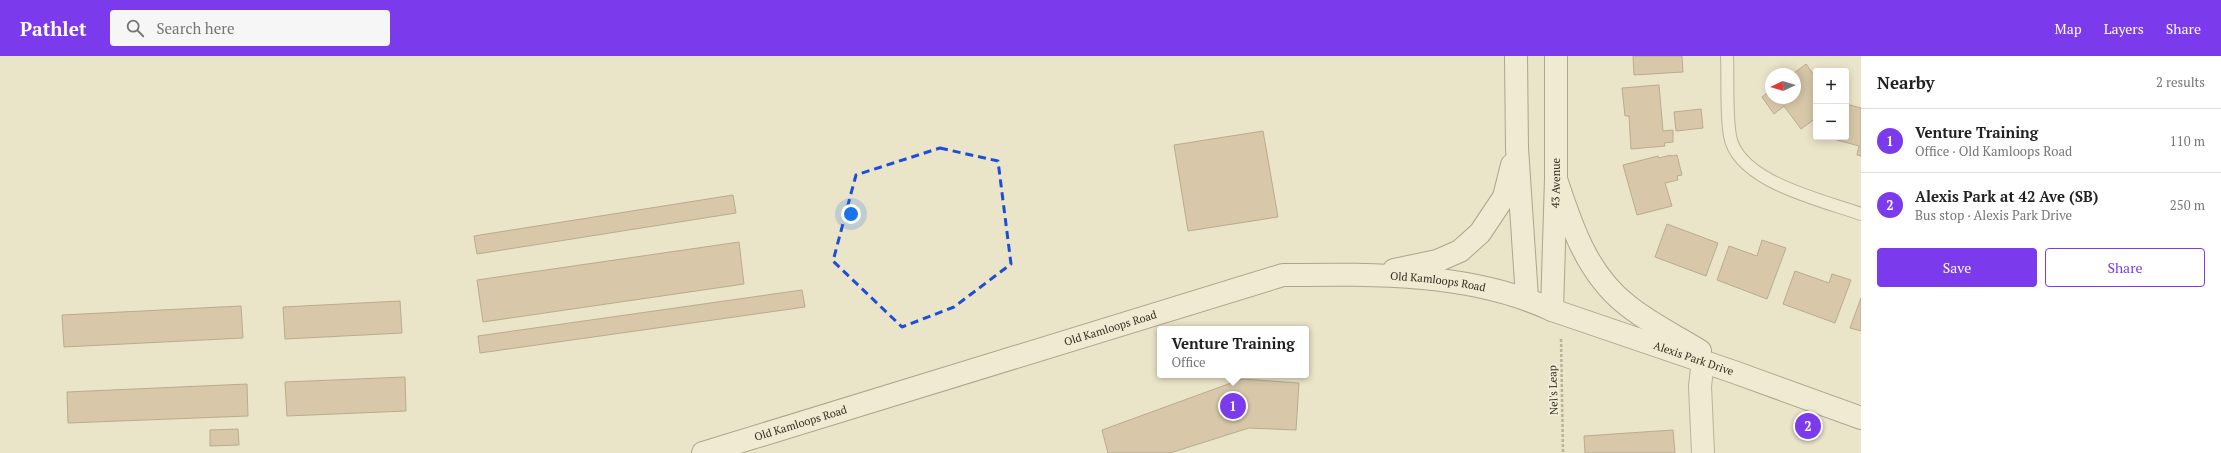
<!DOCTYPE html>
<meta charset="utf-8">
<style>
:root{--surface:#fff;--page:#f6f6f6;--text:#222;--muted:#767676;--line:#e0e0e0;--accent:#7c3aed}
body{margin:0;font-family:"PT Serif",serif;background:var(--page);color:var(--text)}
.controls{position:absolute;right:12px;top:12px;display:grid;overflow:hidden;border-radius:4px;box-shadow:0 2px 10px #0003}
.controls button{width:36px;height:36px;display:grid;place-items:center;padding:0;border:0;border-bottom:1px solid var(--line);background:var(--surface);color:var(--text);font:20px sans-serif}
.compass{position:absolute;left:1765px;top:12px;width:36px;height:36px;border-radius:50%;background:var(--surface);box-shadow:0 2px 10px #0003;rotate:266deg}
.you{position:absolute;left:851px;top:158px;width:14px;height:14px;margin:-10px;border:3px solid #fff;border-radius:50%;background:#1a73e8;box-shadow:0 0 0 6px #1a73e833}
.badge{display:grid;place-items:center;width:26px;height:26px;border-radius:50%;background:var(--accent);color:#fff;font-size:13px;font-weight:700}
.pin{position:absolute;translate:-50% -50%;border:2px solid #fff;box-shadow:0 1px 4px #0006}
.popup{position:absolute;left:1157px;top:270px;width:152px;height:52px;box-sizing:border-box;display:grid;place-content:center;border-radius:4px;background:var(--surface);filter:drop-shadow(0 1px 3px #0005);font-size:13px;white-space:nowrap;color:var(--muted)}
.popup b{font-size:15px;color:var(--text)}
.popup::after{content:'';position:absolute;left:50%;top:100%;margin-left:-8px;border:8px solid transparent;border-top-color:var(--surface)}
.list{margin:0;padding:0;list-style:none}
h2{display:flex;justify-content:space-between;align-items:center;height:52px;margin:0;padding:0 16px;font-size:17px}
h2 small{font-size:13px;font-weight:400;color:var(--muted)}
.list li{display:grid;grid-template-columns:26px 1fr auto;gap:12px;align-items:center;box-sizing:border-box;height:64px;padding:0 16px;border-top:1px solid var(--line)}
.list b{display:block;font-size:15px;white-space:nowrap}
.list p{margin:0;font-size:13px;white-space:nowrap;color:var(--muted)}
.list em{font-size:13px;font-style:normal;color:var(--muted)}
.actions{display:flex;gap:8px;padding:12px 16px}
.actions a{flex:1;padding:9px 0;border:1px solid var(--accent);border-radius:4px;text-align:center;font-size:14px;color:var(--accent)}
.actions .main{background:var(--accent);color:#fff}
.icon{flex:none;width:22px;height:22px;fill:none;stroke:currentColor;stroke-width:2;stroke-linecap:round;stroke-linejoin:round}
.map{position:relative;flex:none;width:1861px;height:397px;overflow:hidden}
header{display:flex;align-items:center;gap:24px;box-sizing:border-box;height:56px;padding:0 20px;background:var(--accent);color:#fff}
header strong{font-size:19px}
nav{display:flex;gap:22px;margin-inline-start:auto;font-size:14px}
.search{width:280px;height:36px;background:var(--page);display:flex;align-items:center;gap:10px;box-sizing:border-box;padding:0 14px;border-radius:4px;color:var(--muted);font-size:15px}
main{display:flex}
aside{flex:1;background:var(--surface)}
.map>svg:first-child{display:block}
.building{fill:#c3a683;stroke:#806648}
.lines{fill:none;stroke-linecap:round;stroke-linejoin:round}
.lane-casing{stroke:#847860;stroke-width:14}
.street-casing{stroke:#847860;stroke-width:24}
.secondary-casing{stroke:#665943;stroke-width:24}
.path{stroke:#847860;stroke-width:2.5;stroke-dasharray:3 2;stroke-linecap:butt}
.lane{stroke:#f5f1dc;stroke-width:12}
.street{stroke:#f5f1dc;stroke-width:22}
.secondary{stroke:#f5f1dc;stroke-width:22}
.marked{fill:none;stroke:#1d4ed8;stroke-width:3;stroke-dasharray:8 5;stroke-linejoin:round}
.labels{text-anchor:middle;stroke-width:3.5;stroke-linejoin:round;paint-order:stroke}
.street-label{font-size:11px;fill:#362e22;stroke:#f2eed8}
</style>
<header>
<strong>Pathlet</strong>
<div class="search"><svg class="icon" aria-label="search" viewBox="0 0 24 24"><circle cx="10" cy="10" r="6"/><path d="M15 15l6 6"/></svg>Search here</div>
<nav><a>Map</a><a>Layers</a><a>Share</a></nav>
</header>
<main>
<div class="map">
<svg width="1861" height="397" viewBox="0 0 1861 397">
<rect width="100%" height="100%" fill="#eae4c9"/>
<!-- building -->
<path class="building" d="M 1633,0 L 1682,0 L 1683,16 L 1634,19 Z
M 1806,8 L 1816,22 L 1816,62 L 1801,73 L 1784,50 L 1774,58 L 1762,41 L 1771,34 L 1771,42 L 1795,42 L 1795,18 L 1793,18 Z
M 1659,29 L 1663,75 L 1673,74 L 1673,86 L 1664,87 L 1665,90 L 1631,93 L 1629,60 L 1625,60 L 1622,32 Z
M 1846,48 L 1861,52 L 1861,100 L 1857,99 L 1859,90 L 1830,82 L 1846,81 Z
M 1701,53 L 1703,72 L 1676,75 L 1674,56 Z
M 1263,75 L 1278,161 L 1188,175 L 1174,89 Z
M 1671,99 L 1671,100 L 1677,99 L 1682,119 L 1677,120 L 1678,124 L 1665,127 L 1672,150 L 1637,159 L 1623,109 L 1658,100 L 1659,102 Z
M 733,139 L 736,157 L 477,198 L 474,180 Z
M 1667,168 L 1718,187 L 1706,220 L 1655,201 Z
M 1762,184 L 1786,192 L 1767,243 L 1717,224 L 1729,190 L 1757,200 Z
M 739,186 L 744,228 L 483,266 L 477,224 Z
M 1795,215 L 1829,227 L 1832,218 L 1851,224 L 1835,267 L 1783,248 Z
M 802,234 L 805,251 L 480,297 L 478,280 Z
M 1861,242 L 1861,275 L 1850,272 Z
M 400,245 L 402,277 L 285,283 L 283,251 Z
M 241,250 L 243,282 L 64,291 L 62,259 Z
M 405,321 L 406,355 L 287,360 L 285,326 Z
M 1242,323 L 1299,327 L 1296,374 L 1249,372 L 1170,397 L 1108,397 L 1102,374 Z
M 247,328 L 248,360 L 68,367 L 67,336 Z
M 238,373 L 239,389 L 210,390 L 210,374 Z
M 1673,374 L 1675,397 L 1585,397 L 1584,380 Z"/>
<g class="lines">
<defs>
<path id="lane" d="M 1727,0 C 1728,23 1726,58 1730,80 C 1738,126 1822,144 1861,158"/>
<path id="street" d="M 1703,397 L 1700,330 L 1703,305"/>
<g id="secondary">
<path d="M 1516,0 L 1517,92 L 1527,242"/>
<path d="M 1556,123 C 1571,169 1587,218 1627,249 C 1649,267 1676,280 1700,295"/>
<path d="M 1394,214 L 1437,205 L 1460,195 L 1480,177 L 1504,141 L 1512,109"/>
<path id="s1" d="M 1552,254 L 1556,123 L 1556,0"/>
<path id="s2" d="M 703,397 L 1283,219 C 1371,218 1471,216 1552,254 L 1734,316 L 1861,362"/>
</g>
</defs>
<!-- lane casing -->
<use href="#lane" class="lane-casing"/>
<!-- street casing -->
<use href="#street" class="street-casing"/>
<!-- secondary casing -->
<use href="#secondary" class="secondary-casing"/>
<!-- path -->
<path class="path" d="M 1561,283 L 1563,397"/>
<!-- lane -->
<use href="#lane" class="lane"/>
<!-- street -->
<use href="#street" class="street"/>
<!-- secondary -->
<use href="#secondary" class="secondary"/>
</g>
<!-- marked area -->
<path d="M0 0H1861V397H0ZM 940,92 L 998,105 L 1011,208 L 954,251 L 902,271 L 833,205 L 856,119 Z" fill="#eae4c9" fill-opacity=".55" fill-rule="evenodd"/>
<path class="marked" d="M 940,92 L 998,105 L 1011,208 L 954,251 L 902,271 L 833,205 L 856,119 Z"/>
<g class="labels">
<!-- street labels -->
<g class="street-label">
<text dy="4" stroke="none"><textPath href="#s1" startOffset="127">43 Avenue</textPath></text>
<text dy="4" stroke="none"><textPath href="#s2" startOffset="762">Old Kamloops Road</textPath></text>
<text dy="4" stroke="none"><textPath href="#s2" startOffset="426">Old Kamloops Road</textPath></text>
<text dy="4" stroke="none"><textPath href="#s2" startOffset="1030">Alexis Park Drive</textPath></text>
<text transform="translate(1553 334) rotate(-92)" y="4">Nel's Leap</text>
<text dy="4" stroke="none"><textPath href="#s2" startOffset="102">Old Kamloops Road</textPath></text>
</g>
</g>
</svg>
<div class="controls">
<button>+</button>
<button>−</button>
</div>
<svg class="compass" viewBox="-18 -18 36 36"><path d="M0-13l5 13h-10z" fill="#e53935"/><path d="M0 13l5-13h-10z" fill="#767676"/></svg>
<div class="you"></div>
<div class="pin badge" style="left:1233px;top:350px">1</div>
<div class="popup"><b>Venture Training</b>Office</div>
<div class="pin badge" style="left:1808px;top:370px">2</div>
</div>
<aside>
<h2>Nearby<small>2 results</small></h2>
<ul class="list">
<li><span class="badge">1</span><div><b>Venture Training</b><p>Office · Old Kamloops Road</p></div><em>110 m</em></li>
<li><span class="badge">2</span><div><b>Alexis Park at 42 Ave (SB)</b><p>Bus stop · Alexis Park Drive</p></div><em>250 m</em></li>
</ul>
<div class="actions"><a class="main">Save</a><a>Share</a></div>
</aside>
</main>
